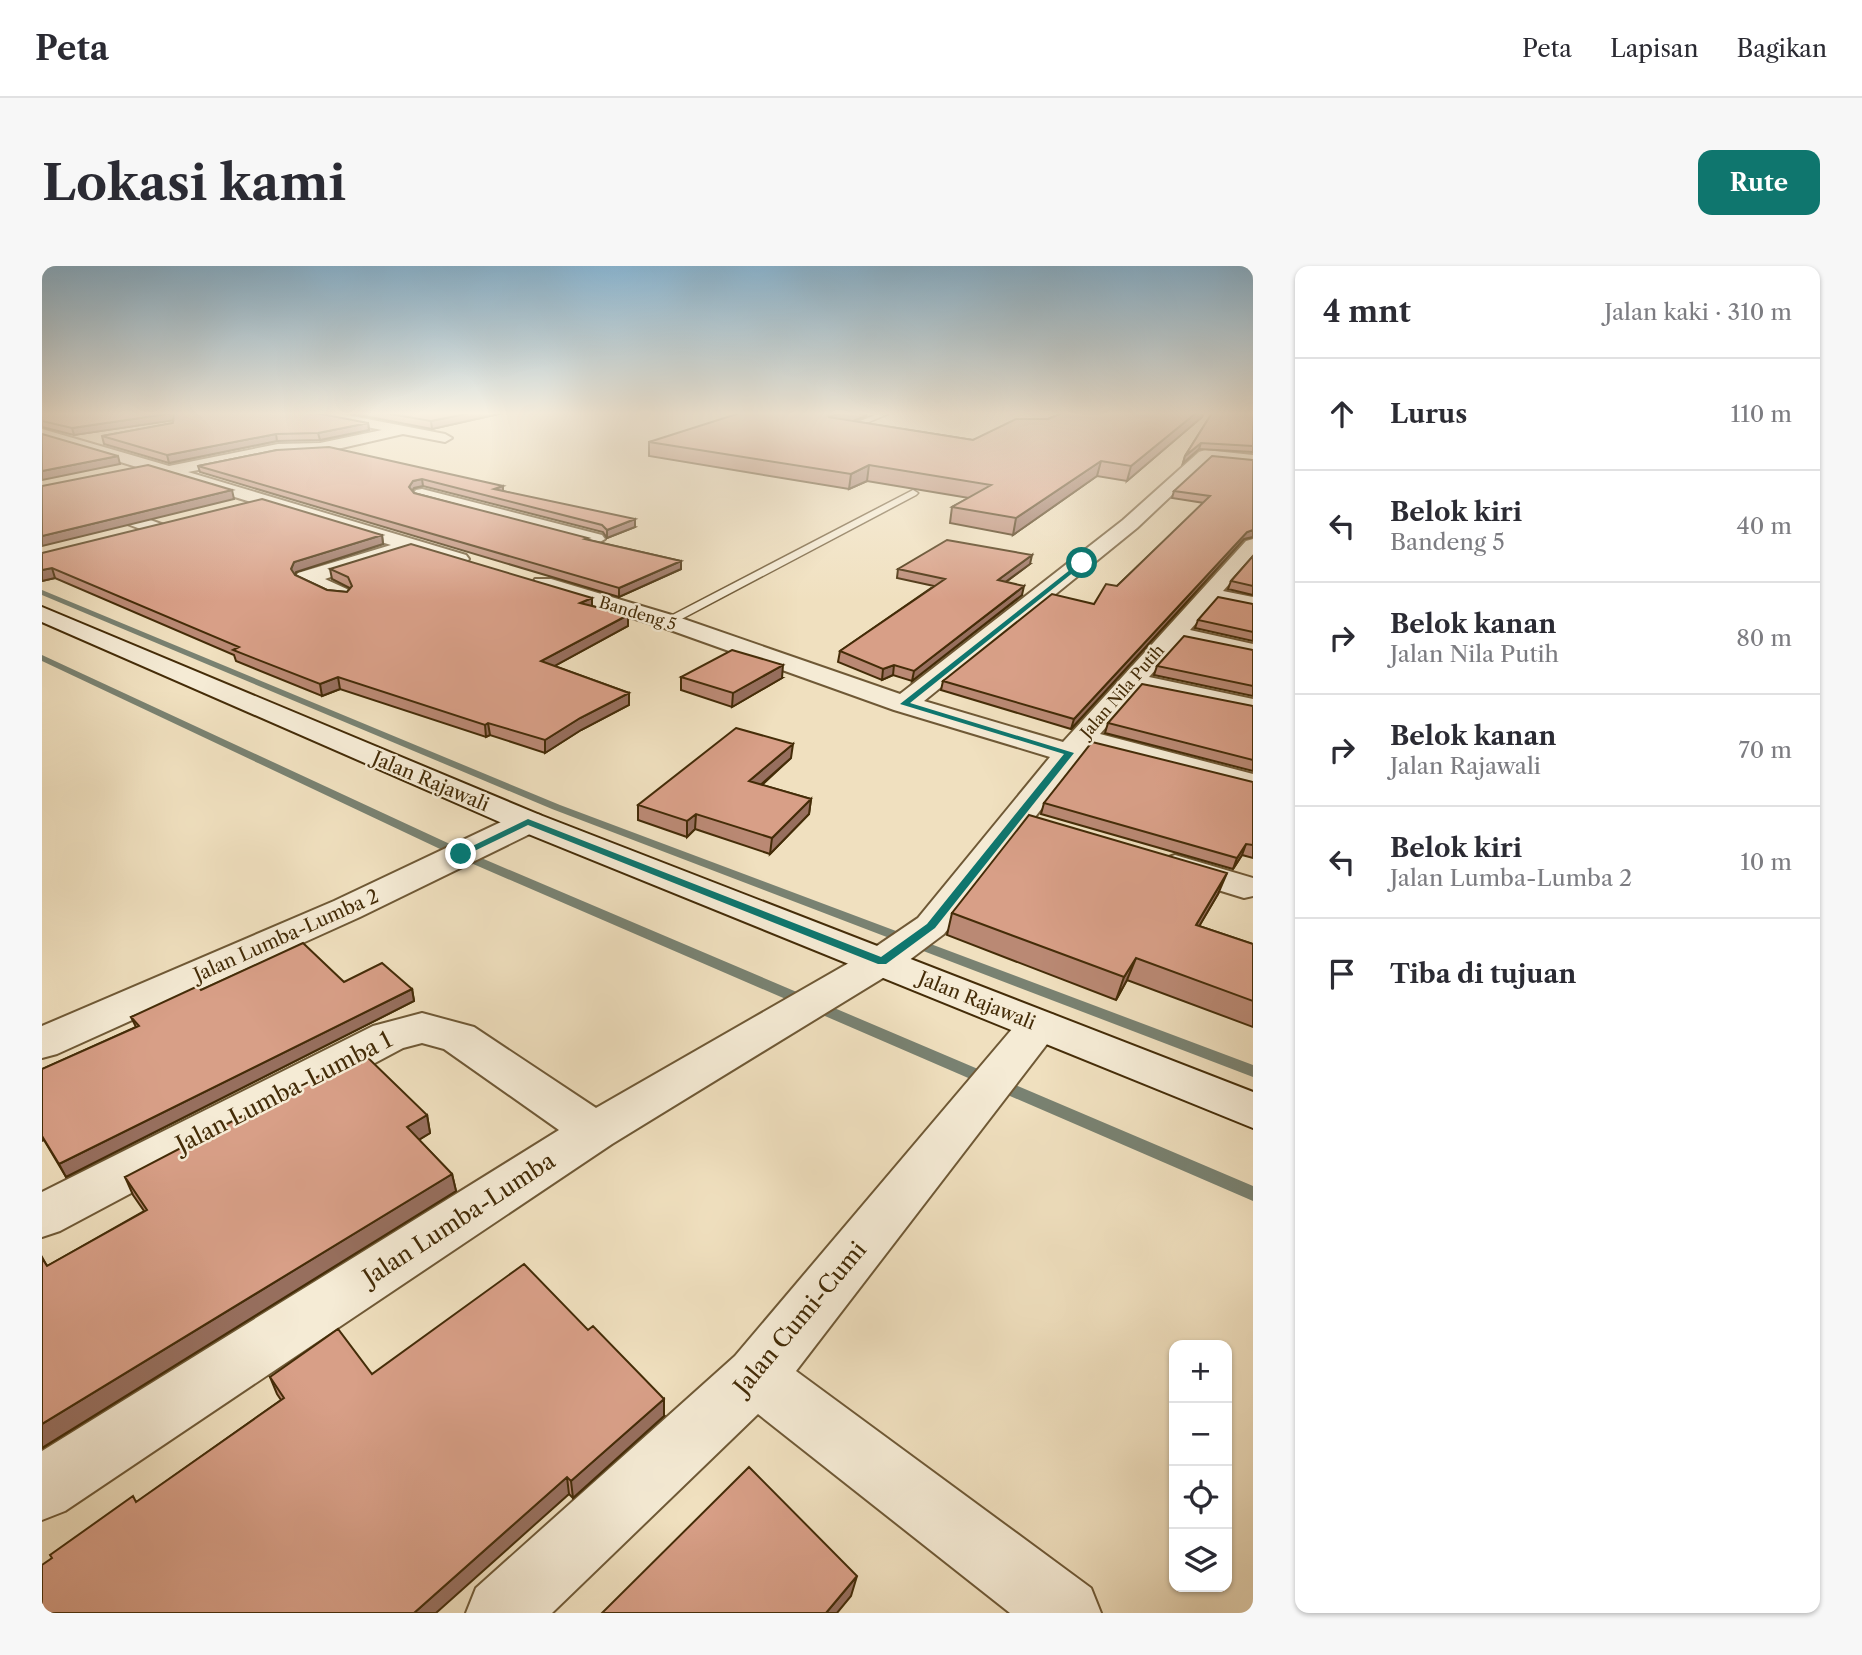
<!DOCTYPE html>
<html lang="id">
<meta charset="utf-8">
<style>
:root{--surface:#fff;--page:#f7f7f7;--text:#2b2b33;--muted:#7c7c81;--line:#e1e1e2;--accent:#0f766e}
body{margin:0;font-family:"Libre Caslon Text",serif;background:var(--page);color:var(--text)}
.controls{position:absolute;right:21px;bottom:21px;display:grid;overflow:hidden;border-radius:14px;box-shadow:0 2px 5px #0004}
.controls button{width:63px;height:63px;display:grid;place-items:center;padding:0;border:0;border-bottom:2px solid var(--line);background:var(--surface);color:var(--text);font:35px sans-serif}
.stop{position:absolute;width:21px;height:21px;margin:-16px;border:5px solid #0f766e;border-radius:50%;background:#fff}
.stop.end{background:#0f766e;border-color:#fff;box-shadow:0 2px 7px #0008}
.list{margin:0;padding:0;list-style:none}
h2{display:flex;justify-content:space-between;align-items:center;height:91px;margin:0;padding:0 28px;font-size:30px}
h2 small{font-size:23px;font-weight:400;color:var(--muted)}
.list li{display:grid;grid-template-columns:46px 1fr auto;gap:21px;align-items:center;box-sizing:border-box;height:112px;padding:0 28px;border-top:2px solid var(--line)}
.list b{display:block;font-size:26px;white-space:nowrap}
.list p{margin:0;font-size:23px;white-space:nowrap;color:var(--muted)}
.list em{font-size:23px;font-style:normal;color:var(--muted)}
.icon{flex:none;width:38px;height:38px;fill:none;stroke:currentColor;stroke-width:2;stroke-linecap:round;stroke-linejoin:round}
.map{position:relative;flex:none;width:1211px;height:1347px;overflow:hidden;border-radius:14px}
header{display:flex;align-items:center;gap:42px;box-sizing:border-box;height:98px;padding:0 35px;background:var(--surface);border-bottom:2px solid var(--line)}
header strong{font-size:33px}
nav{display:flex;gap:38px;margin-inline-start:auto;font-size:24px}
.intro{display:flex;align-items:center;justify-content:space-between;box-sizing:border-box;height:168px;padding:0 42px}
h1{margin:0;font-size:49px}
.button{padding:18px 32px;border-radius:14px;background:var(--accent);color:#fff;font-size:24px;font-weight:700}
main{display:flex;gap:42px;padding:0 42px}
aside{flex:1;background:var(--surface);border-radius:14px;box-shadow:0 2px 5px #0004}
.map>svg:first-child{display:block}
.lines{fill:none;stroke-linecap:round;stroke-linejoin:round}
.stream{fill:#798272;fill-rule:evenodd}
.service-casing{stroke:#6f5936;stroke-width:3}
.minor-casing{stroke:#6f5936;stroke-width:4}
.secondary-casing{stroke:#442c08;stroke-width:4}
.service{fill:#f5ebd5;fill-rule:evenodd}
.minor{fill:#f5ebd5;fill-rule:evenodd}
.secondary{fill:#f5ebd5;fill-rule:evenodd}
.wall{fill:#ba8974;stroke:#442c08;stroke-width:2}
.shaded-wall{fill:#976f5e;stroke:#442c08;stroke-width:2}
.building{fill:#d89f87;stroke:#442c08;stroke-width:2}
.route{fill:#0f766e}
.labels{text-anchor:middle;stroke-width:5;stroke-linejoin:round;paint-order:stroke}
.far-street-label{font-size:16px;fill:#442c08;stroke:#f5ebd5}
.street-label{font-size:19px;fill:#442c08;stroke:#f5ebd5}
.near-street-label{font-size:23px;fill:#442c08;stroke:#f5ebd5}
</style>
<header>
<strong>Peta</strong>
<nav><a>Peta</a><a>Lapisan</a><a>Bagikan</a></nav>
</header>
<div class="intro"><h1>Lokasi kami</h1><a class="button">Rute</a></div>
<main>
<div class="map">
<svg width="1211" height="1347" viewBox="0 0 1211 1347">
<rect width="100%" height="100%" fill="#f0e0bf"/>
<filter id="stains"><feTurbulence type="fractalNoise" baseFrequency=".00286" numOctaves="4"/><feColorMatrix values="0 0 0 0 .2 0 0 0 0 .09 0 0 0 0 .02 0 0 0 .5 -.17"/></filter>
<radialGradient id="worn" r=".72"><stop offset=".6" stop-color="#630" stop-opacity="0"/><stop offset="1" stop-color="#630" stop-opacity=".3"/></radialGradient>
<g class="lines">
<!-- stream -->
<path class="stream" d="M 0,324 L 518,539 L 1211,799 L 1211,811 L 510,543 L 0,329 Z
M 0,389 L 423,585 L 1211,920 L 1211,935 L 415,591 L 0,395 Z"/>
<defs>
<path id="service" d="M 838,147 L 848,147 L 808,164 L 801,162 Z
M 871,224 L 876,227 L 874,229 L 630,358 L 620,358 L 619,355 Z"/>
<path id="minor" d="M 267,147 L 294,147 L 403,168 L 410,172 L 403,176 L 361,168 L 278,187 L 236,188 L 146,206 L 424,289 L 427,293 L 424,297 L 417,299 L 367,284 L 283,313 L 307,324 L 310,329 L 307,334 C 290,338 272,324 256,317 L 253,312 L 256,307 L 349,279 L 0,172 L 0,163 L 127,200 L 236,178 L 278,177 L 340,164 L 274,151 Z
M 1163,184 L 1211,189 L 1211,199 L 1167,194 L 1095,262 L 882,435 L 1021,476 L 1204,275 L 1211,273 L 1211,291 L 1181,325 L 1211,331 L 1211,345 L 1172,337 L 1148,364 L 1211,378 L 1211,392 L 1138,376 L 1107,411 L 1211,433 L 1211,449 L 1096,425 L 1058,468 L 1211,508 L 1211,526 L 1046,483 L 902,668 L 854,704 L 570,878 L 23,1245 L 0,1254 L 0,1185 L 517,864 L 402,783 L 380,777 L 361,782 L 18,965 L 0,971 L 0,926 L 331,760 L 380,747 L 432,761 L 554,842 L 826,686 L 876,652 L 1008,491 L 852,444 L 617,360 L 493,323 L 490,318 L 493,313 L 509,313 L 633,350 L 858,428 L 1081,254 L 1157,186 Z
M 380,223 L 560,269 L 563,273 L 553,279 L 374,232 L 371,228 L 374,224 Z
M 75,242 L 161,273 L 164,277 L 161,281 L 147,281 L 69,252 L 66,248 Z
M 486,546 L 498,549 L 502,556 L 498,563 L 318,651 L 15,788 L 0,792 L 0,760 L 292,635 L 474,549 Z
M 1133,589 L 1211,612 L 1211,630 L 1202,632 L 1121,607 L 1115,600 L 1121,593 Z
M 997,745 L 1012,749 L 1018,759 L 1012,769 L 754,1105 L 1049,1322 L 1059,1347 L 968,1347 L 716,1148 L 510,1347 L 424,1347 L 434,1322 L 693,1090 L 982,749 Z"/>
<path id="secondary" d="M 0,341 L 498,549 L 1211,826 L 1211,862 L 474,563 L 0,356 Z"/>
</defs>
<!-- service casing -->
<use href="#service" class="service-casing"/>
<!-- minor casing -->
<use href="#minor" class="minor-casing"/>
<!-- secondary casing -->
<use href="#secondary" class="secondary-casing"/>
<!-- service -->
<use href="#service" class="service"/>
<!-- minor -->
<use href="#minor" class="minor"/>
<!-- secondary -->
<use href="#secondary" class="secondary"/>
</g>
<!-- wall -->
<path class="wall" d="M 0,147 L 326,157 L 327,164 L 278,174 L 235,175 L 127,197 L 62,178 L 60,170 L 131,157 L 131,154 L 32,169 L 0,161 Z
M 307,147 L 461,147 L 390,163 Z
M 1020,147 L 1161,147 L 1160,151 L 1085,215 L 1055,210 L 971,269 L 908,257 L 910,241 L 927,232 L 825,215 L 807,223 L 607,190 L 607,176 L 824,150 L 810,155 L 931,174 L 1006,153 Z
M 1170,147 L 1211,147 L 1211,186 L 1157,183 L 1141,197 L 1143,190 Z
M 235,184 L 461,225 L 593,261 L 565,272 L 561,266 L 381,220 L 372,222 L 370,225 L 372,227 L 546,274 L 639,295 L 639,303 L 577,331 L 158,206 L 156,200 Z
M 1211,194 L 1211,271 L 1202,273 L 1029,463 L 899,424 L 901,415 L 1052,338 L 1075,320 L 1162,237 L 1130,232 L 1132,225 Z
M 340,269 L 341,278 L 254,306 L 253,309 L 285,324 L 305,326 L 308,322 L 290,313 L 288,303 L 550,340 L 586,349 L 586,360 L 512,400 L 587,427 L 587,439 L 539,464 L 503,487 L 448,469 L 444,471 L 298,423 L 280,430 L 194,395 L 192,389 L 13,312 L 0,315 L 0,287 Z
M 1211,290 L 1211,329 L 1186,323 L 1189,315 Z
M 988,298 L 964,316 L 980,329 L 870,415 L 851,409 L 840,414 L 796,396 L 798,385 L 892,320 L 855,312 L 856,303 Z
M 1211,338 L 1211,375 L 1153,362 L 1156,354 Z
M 1211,384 L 1211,430 L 1112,409 L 1115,400 Z
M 639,411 L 740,412 L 690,441 L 639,424 Z
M 1211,440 L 1211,505 L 1063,467 L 1066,457 Z
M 749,492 L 720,519 L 769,533 L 767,548 L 728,588 L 653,563 L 645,571 L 596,554 L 596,539 Z
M 1211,516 L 1211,592 L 1200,589 L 1191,603 L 999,548 L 1002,537 Z
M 1176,628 L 1157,660 L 1211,678 L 1211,761 L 1085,714 L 1074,734 L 905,669 L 910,647 Z
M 302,716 L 370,723 L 372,735 L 24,911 L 2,874 L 0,875 L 0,803 L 94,761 L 89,751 L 159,724 Z
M 385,849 L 388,867 L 377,874 L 410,908 L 414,925 L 0,1182 L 0,991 L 5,1000 L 102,945 L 91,929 L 83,911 Z
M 330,1108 L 622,1150 L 531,1232 L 527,1228 L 10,1292 L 95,1236 L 239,1134 L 235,1128 L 228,1111 Z"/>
<!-- shaded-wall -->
<path class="shaded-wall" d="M 132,147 L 134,154 L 32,169 L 30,162 Z
M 428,147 L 461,147 L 390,163 L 389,155 Z
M 799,147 L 825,147 L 824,150 L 785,165 L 786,151 Z
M 1154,147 L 1161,147 L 1160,151 L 1085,215 L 1089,200 Z
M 326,157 L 327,164 L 278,174 L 276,167 Z
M 234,168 L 235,175 L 127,197 L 125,189 Z
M 1159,177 L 1157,183 L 1141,197 L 1143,190 Z
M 76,190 L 78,198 L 0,214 L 0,205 Z
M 1059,195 L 1055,210 L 971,269 L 974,252 Z
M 827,199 L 825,215 L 807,223 L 809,208 Z
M 380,213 L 381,220 L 372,222 L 368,228 L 367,221 L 371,215 Z
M 461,220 L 461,227 L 452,223 Z
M 190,224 L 192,233 L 0,280 L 0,270 Z
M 593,253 L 593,261 L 565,272 L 565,264 Z
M 1211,264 L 1211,271 L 1202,273 L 1029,463 L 1032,453 L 1205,266 Z
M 340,269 L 341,278 L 254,306 L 251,313 L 249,303 L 252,296 Z
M 990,289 L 988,298 L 954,323 L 956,314 Z
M 639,295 L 639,303 L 577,331 L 577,322 Z
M 10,302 L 13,312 L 0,315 L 0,304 Z
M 982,320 L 980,329 L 870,415 L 872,405 Z
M 550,332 L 550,343 L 538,337 Z
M 586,349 L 586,360 L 500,407 L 499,395 Z
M 741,399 L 740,412 L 690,441 L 691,427 Z
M 852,399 L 851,409 L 840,414 L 841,403 Z
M 296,411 L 298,423 L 280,430 L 278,418 Z
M 587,427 L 587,439 L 539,464 L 503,487 L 503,474 L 538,452 Z
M 446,457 L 448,469 L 444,471 L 443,459 Z
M 751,478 L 749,492 L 706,530 L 707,515 Z
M 769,533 L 767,548 L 728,588 L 730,572 Z
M 654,548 L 653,563 L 645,571 L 645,555 Z
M 1204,578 L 1200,589 L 1191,603 L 1195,592 Z
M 1185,607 L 1176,628 L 1145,681 L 1154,659 Z
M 1094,692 L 1085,714 L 1074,734 L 1082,711 Z
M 370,723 L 372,735 L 24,911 L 17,898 Z
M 385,849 L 388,867 L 368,879 L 365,861 Z
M 410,908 L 414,925 L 0,1182 L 0,1158 Z
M 622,1133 L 622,1150 L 531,1232 L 529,1215 Z
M 525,1211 L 527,1228 L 394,1347 L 372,1347 Z
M 815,1310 L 809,1330 L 795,1347 L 784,1347 Z"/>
<!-- building -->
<path class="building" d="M 0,147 L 274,147 L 326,157 L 276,167 L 234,168 L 125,189 L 60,170 L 131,157 L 132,147 L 30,162 L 0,155 Z
M 343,147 L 428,147 L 389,155 Z
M 698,147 L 799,147 L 786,151 L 931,174 L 974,153 L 1006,153 L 1020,147 L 1154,147 L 1089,200 L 1059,195 L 974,252 L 910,241 L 949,219 L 827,199 L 809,208 L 607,176 Z
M 1170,147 L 1211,147 L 1211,180 L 1159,177 L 1143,190 Z
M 0,168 L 76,190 L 0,205 Z
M 287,181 L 461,220 L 452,223 L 593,253 L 565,264 L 560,259 L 380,213 L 371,215 L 367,221 L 372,227 L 546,272 L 543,273 L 639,295 L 577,322 L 156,200 L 235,184 Z
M 1170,190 L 1211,194 L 1211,264 L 1205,266 L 1032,453 L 901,415 L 1010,328 L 1052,338 L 1064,318 L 1075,320 L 1168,230 L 1132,225 Z
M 106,199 L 190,224 L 0,270 L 0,220 Z
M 220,233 L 340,269 L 252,296 L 249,303 L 253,309 L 285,324 L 305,326 L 310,320 L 306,311 L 288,303 L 369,278 L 550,332 L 538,337 L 586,349 L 499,395 L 587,427 L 538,452 L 503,474 L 446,457 L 443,459 L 296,411 L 278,418 L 191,384 L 197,381 L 10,302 L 0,304 L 0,287 Z
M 905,274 L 990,289 L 956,314 L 982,320 L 872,405 L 852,399 L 841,403 L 798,385 L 903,313 L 856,303 Z
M 1211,290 L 1211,320 L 1189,315 Z
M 1176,331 L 1211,338 L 1211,366 L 1156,354 Z
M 1142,370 L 1211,384 L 1211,420 L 1115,400 Z
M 690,384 L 741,399 L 691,427 L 639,411 Z
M 1100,418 L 1211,440 L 1211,494 L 1066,457 Z
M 694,462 L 751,478 L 707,515 L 769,533 L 730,572 L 654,548 L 645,555 L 596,539 Z
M 1050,476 L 1211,516 L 1211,579 L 1204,578 L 1195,592 L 1002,537 Z
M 987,549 L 1185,607 L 1154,659 L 1211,678 L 1211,735 L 1094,692 L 1082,711 L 910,647 Z
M 261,677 L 302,716 L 340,697 L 370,723 L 17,898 L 0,870 L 0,803 L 97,760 L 89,751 L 156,720 L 159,724 Z
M 321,787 L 385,849 L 365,861 L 410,908 L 0,1158 L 0,992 L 5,1000 L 105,944 L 83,911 Z
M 482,998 L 546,1064 L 551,1060 L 622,1133 L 529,1215 L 525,1211 L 372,1347 L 0,1347 L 0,1299 L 10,1292 L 8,1289 L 91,1230 L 94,1236 L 242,1132 L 228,1111 L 296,1063 L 330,1108 Z
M 707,1201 L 815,1310 L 784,1347 L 560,1347 Z"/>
<!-- sky -->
<linearGradient id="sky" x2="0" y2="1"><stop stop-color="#89b7d5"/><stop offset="0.44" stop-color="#f8f1e2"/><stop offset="1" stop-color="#f8f1e2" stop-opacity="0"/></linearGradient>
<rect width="1211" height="335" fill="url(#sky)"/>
<!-- route -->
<path class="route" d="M 1038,296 L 1043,297 L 868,437 L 1032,487 L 893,662 L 844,698 L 836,698 L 486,559 L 422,590 L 414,588 L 486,553 L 839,691 L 885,658 L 1022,488 L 858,438 Z"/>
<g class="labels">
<!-- far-street labels -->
<g class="far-street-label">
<text transform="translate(596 347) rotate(17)" y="6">Bandeng 5</text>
<text transform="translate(1080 425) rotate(-49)" y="6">Jalan Nila Putih</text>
</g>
<!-- street labels -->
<g class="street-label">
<text transform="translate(389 515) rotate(23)" y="7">Jalan Rajawali</text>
<text transform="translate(244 669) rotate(-24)" y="7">Jalan Lumba-Lumba 2</text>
<text transform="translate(935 734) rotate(22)" y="7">Jalan Rajawali</text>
</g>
<!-- near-street labels -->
<g class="near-street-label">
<text transform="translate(242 826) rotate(-27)" y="8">Jalan Lumba-Lumba 1</text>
<text transform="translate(417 953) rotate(-33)" y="8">Jalan Lumba-Lumba</text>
<text transform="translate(758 1052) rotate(-50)" y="8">Jalan Cumi-Cumi</text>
</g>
</g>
<rect width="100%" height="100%" filter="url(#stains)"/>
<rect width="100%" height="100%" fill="url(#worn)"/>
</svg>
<div class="controls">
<button>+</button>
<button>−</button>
<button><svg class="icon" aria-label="locate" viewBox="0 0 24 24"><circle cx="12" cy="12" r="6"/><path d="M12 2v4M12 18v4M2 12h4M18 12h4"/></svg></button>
<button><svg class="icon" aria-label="layers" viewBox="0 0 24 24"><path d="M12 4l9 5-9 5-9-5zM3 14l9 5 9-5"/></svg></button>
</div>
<div class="stop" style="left:1040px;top:297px"></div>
<div class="stop end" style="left:419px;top:588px"></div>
</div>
<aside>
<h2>4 mnt<small>Jalan kaki · 310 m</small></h2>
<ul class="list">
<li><svg class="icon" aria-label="ahead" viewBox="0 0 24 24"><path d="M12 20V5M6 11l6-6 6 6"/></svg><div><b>Lurus</b></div><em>110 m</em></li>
<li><svg class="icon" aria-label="left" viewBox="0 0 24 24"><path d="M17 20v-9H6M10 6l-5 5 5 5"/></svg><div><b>Belok kiri</b><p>Bandeng 5</p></div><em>40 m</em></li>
<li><svg class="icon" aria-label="right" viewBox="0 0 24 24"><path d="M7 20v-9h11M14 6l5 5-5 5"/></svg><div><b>Belok kanan</b><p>Jalan Nila Putih</p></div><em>80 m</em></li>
<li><svg class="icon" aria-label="right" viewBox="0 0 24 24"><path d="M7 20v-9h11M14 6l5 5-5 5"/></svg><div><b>Belok kanan</b><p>Jalan Rajawali</p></div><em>70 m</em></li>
<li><svg class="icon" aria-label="left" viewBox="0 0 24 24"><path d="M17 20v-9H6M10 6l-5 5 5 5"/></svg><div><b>Belok kiri</b><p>Jalan Lumba-Lumba 2</p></div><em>10 m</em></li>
<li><svg class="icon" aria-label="arrive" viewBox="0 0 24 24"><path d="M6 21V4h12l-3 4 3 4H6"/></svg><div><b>Tiba di tujuan</b></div></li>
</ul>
</aside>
</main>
